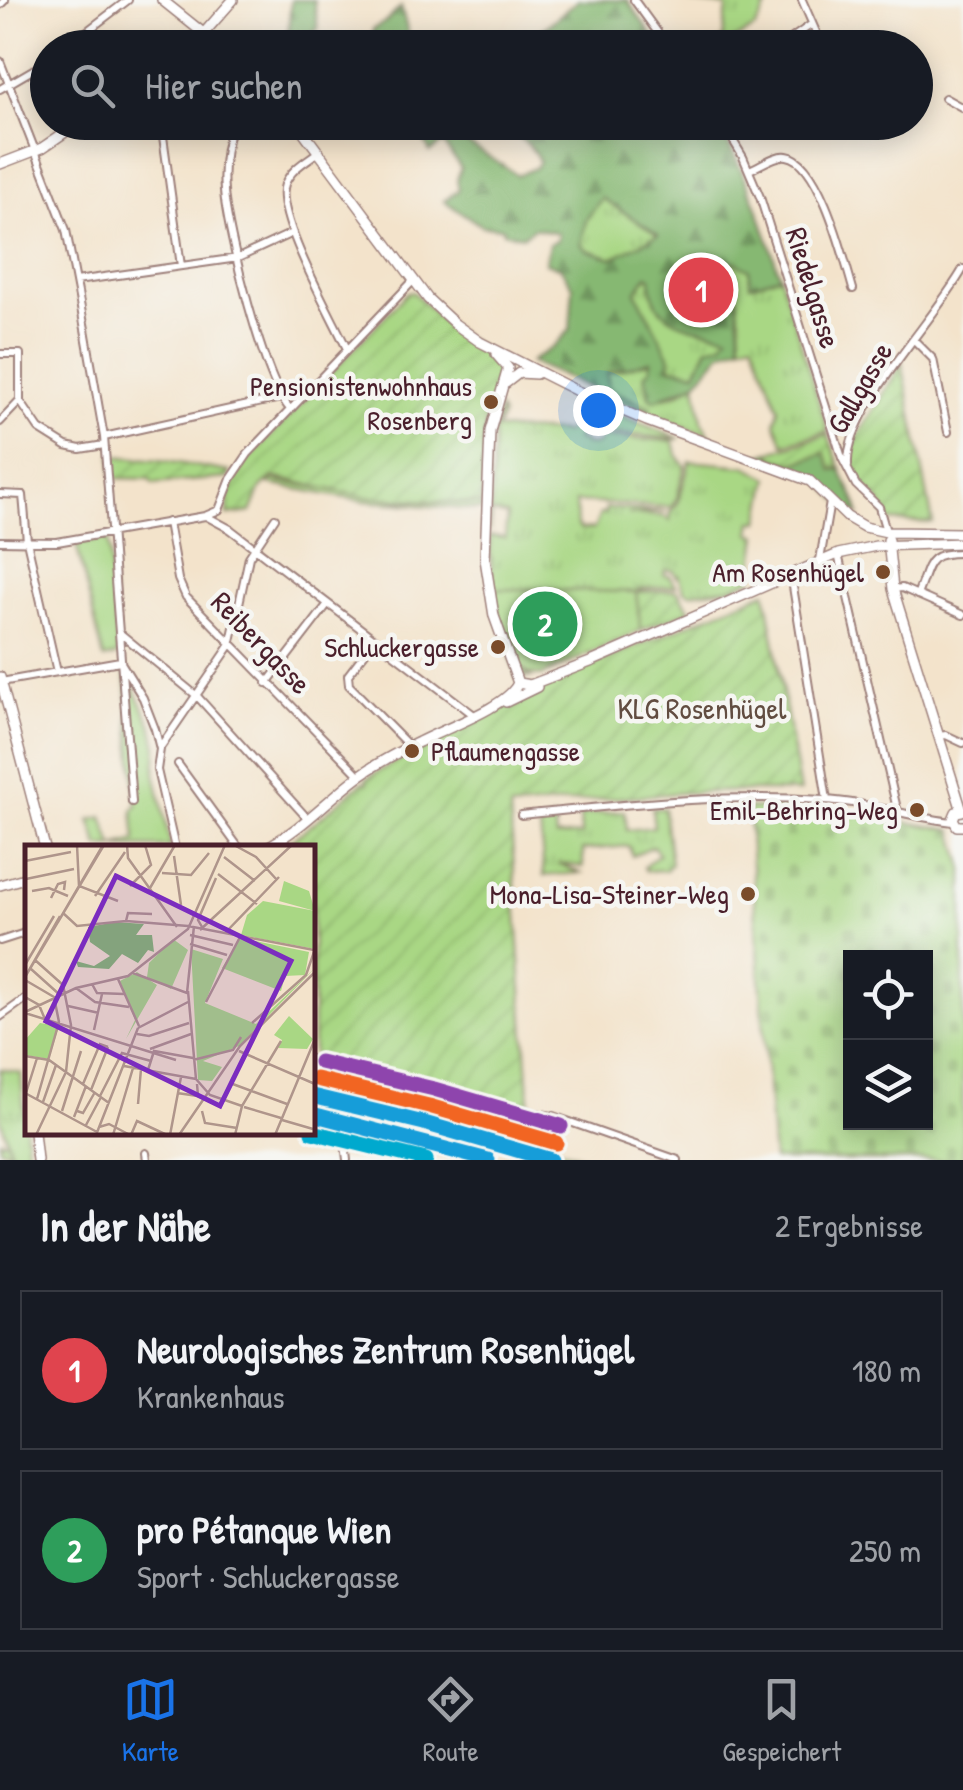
<!DOCTYPE html>
<html lang="de">
<meta charset="utf-8">
<style>
:root{--surface:#171b24;--page:#242831;--text:#f1f3f6;--muted:#9ea1a6;--line:#363941;--accent:#1a73e8}
body{margin:0;font-family:"Patrick Hand",sans-serif;background:var(--page);color:var(--text)}
.controls{position:absolute;right:30px;bottom:30px;display:grid;overflow:hidden;border-radius:0px;box-shadow:0 5px 25px #0003}
.controls button{width:90px;height:90px;display:grid;place-items:center;padding:0;border:0;border-bottom:2px solid var(--line);background:var(--surface);color:var(--text);font:50px sans-serif}
.you{position:absolute;left:598px;top:410px;width:35px;height:35px;margin:-25px;border:8px solid #fff;border-radius:50%;background:#1a73e8;box-shadow:0 0 0 15px #1a73e833}
.badge{display:grid;place-items:center;width:65px;height:65px;border-radius:50%;background:var(--accent);color:#fff;font-size:32px;font-weight:700}
.pin{position:absolute;translate:-50% -50%;border:5px solid #fff;box-shadow:0 2px 10px #0006}
.list{margin:0;padding:0;list-style:none}
h2{display:flex;justify-content:space-between;align-items:center;height:130px;margin:0;padding:0 40px;font-size:42px}
h2 small{font-size:32px;font-weight:400;color:var(--muted)}
.list li{display:grid;grid-template-columns:65px 1fr auto;gap:30px;align-items:center;box-sizing:border-box;height:160px;margin:0 20px 20px;padding:0 20px;border:2px solid var(--line);border-radius:0px}
.list b{display:block;font-size:38px;white-space:nowrap}
.list p{margin:0;font-size:32px;white-space:nowrap;color:var(--muted)}
.list em{font-size:32px;font-style:normal;color:var(--muted)}
.icon{flex:none;width:55px;height:55px;fill:none;stroke:currentColor;stroke-width:2;stroke-linecap:round;stroke-linejoin:round}
.map{position:relative;flex:none;width:963px;height:1160px;overflow:hidden}
.search{position:absolute;background:var(--surface);box-shadow:0 5px 25px #0003;left:30px;right:30px;top:30px;height:110px;display:flex;align-items:center;gap:25px;box-sizing:border-box;padding:0 35px;border-radius:55px;color:var(--muted);font-size:38px}
.sheet{height:490px;background:var(--surface)}
nav{display:flex;justify-content:space-around;align-items:center;box-sizing:border-box;height:140px;border-top:2px solid var(--line);background:var(--surface);font-size:28px;color:var(--muted)}
nav a{display:grid;justify-items:center;gap:5px}
nav .on{color:var(--accent)}
.map>svg:first-child{display:block}
.grass{fill:url(#grass-tufts);stroke:#7a7b58;stroke-width:2.5}
.forest{fill:url(#forest-firs);stroke:#686c4e;stroke-width:2.5;fill-rule:evenodd}
.cemetery{fill:url(#cemetery-stones);stroke:#7a7b58;stroke-width:2.5;fill-rule:evenodd}
.park{fill:#a9d784;stroke:#7a7b58;stroke-width:2.5}
.garden{fill:url(#garden-furrows);stroke:#7a7b58;stroke-width:2.5}
.lines{fill:none;stroke-linecap:round;stroke-linejoin:round}
.street-casing{stroke:#9e817b;stroke-width:10}
.secondary-casing{stroke:#9e817b;stroke-width:12}
.street{stroke:#fff;stroke-width:6}
.secondary{stroke:#fff;stroke-width:9}
.rail-1-casing{stroke:#f6f6f2;stroke-width:22}
.rail-2-casing{stroke:#f6f6f2;stroke-width:22}
.rail-3-casing{stroke:#f6f6f2;stroke-width:22}
.rail-4-casing{stroke:#f6f6f2;stroke-width:22}
.rail-5-casing{stroke:#f6f6f2;stroke-width:22}
.rail-1{stroke:#159dd9;stroke-width:15}
.rail-2{stroke:#159dd9;stroke-width:15}
.rail-3{stroke:#f26522;stroke-width:15}
.rail-4{stroke:#00a9ce;stroke-width:15}
.rail-5{stroke:#8e44ad;stroke-width:15}
.bus-dot{fill:#7a4b2a;stroke:#f6f6f2;stroke-width:4}
.labels{text-anchor:middle;stroke-width:9;stroke-linejoin:round;paint-order:stroke}
.bus-label{font-size:28px;fill:#4a1f2b;stroke:#f6f6f2;text-anchor:end}
.street-label{font-size:30px;fill:#4a1f2b;stroke:#f6f6f2}
.park-label{font-size:30px;fill:#624d41;stroke:#f6f6f2}
.inset-road{fill:none;stroke:#af958b;stroke-width:2.5}
.view{fill:#7b2cbf;fill-opacity:0.15;stroke:#7b2cbf;stroke-width:5}
.inset-edge{fill:none;stroke:#4a1f2b;stroke-width:5}
</style>
<div class="map">
<svg width="963" height="1160" viewBox="0 0 963 1160">
<defs>
<pattern id="grass-tufts" width="24" height="20" patternUnits="userSpaceOnUse" patternTransform="scale(2.5)"><rect width="24" height="20" fill="#a9d784"/><path d="M3 7l-1-3M5 7V3M7 7l1-3M15 17l-1-3M17 17v-4M19 17l1-3" fill="none" stroke="#93b872"/></pattern>
<pattern id="forest-firs" width="22" height="20" patternUnits="userSpaceOnUse" patternTransform="scale(2.5)"><rect width="22" height="20" fill="#86b872"/><path d="M5 1l3.5 6h-7zM16 11l3.5 6h-7z" fill="#70955e"/></pattern>
<pattern id="cemetery-stones" width="16" height="16" patternUnits="userSpaceOnUse" patternTransform="scale(2.5)"><rect width="16" height="16" fill="#a9d784"/><path d="M2 7V4a2 2 0 0 1 4 0v3zM10 15v-3a2 2 0 0 1 4 0v3z" fill="#93b872"/></pattern>
<pattern id="garden-furrows" width="10" height="10" patternUnits="userSpaceOnUse" patternTransform="scale(2.5)"><rect width="10" height="10" fill="#a9d784"/><path d="M-1 1l2-2M0 10L10 0M9 11l2-2" fill="none" stroke="#93b872"/></pattern>
</defs>
<rect width="100%" height="100%" fill="#f6f6f2"/>
<filter id="ink" filterUnits="userSpaceOnUse"><feTurbulence type="fractalNoise" baseFrequency=".01" numOctaves="2"/><feDisplacementMap in="SourceGraphic" scale="20" xChannelSelector="R" yChannelSelector="G"/><feConvolveMatrix kernelMatrix="1 2 1 2 8 2 1 2 1" color-interpolation-filters="sRGB"/></filter>
<filter id="wash" filterUnits="userSpaceOnUse"><feTurbulence type="fractalNoise" baseFrequency=".0048" numOctaves="4" result="noise"/><feDisplacementMap in="SourceGraphic" scale="40" xChannelSelector="R" yChannelSelector="G"/><feGaussianBlur stdDeviation="2.25" result="paint"/><feColorMatrix in="noise" values="0 0 0 0 0 0 0 0 0 0 0 0 0 0 0 0 0 1.4 0 .05"/><feComposite in="paint" operator="in"/></filter>
<g filter="url(#wash)">
<rect width="100%" height="100%" fill="#f3e3cb"/>
<!-- grass -->
<path class="grass" d="M 692,0 L 763,0 L 763,7 L 767,7 L 755,28 L 722,47 L 713,47 L 723,38 L 727,7 L 692,3 Z
M 602,198 L 658,235 L 612,258 L 587,250 L 581,244 L 586,220 Z
M 695,258 L 735,262 L 750,269 L 750,285 L 780,276 L 828,431 L 784,444 L 775,422 L 779,409 L 753,341 L 741,345 L 740,317 C 717,300 706,285 695,258 Z
M 648,275 L 729,335 L 722,344 L 708,347 L 696,372 L 670,367 L 636,292 Z
M 651,361 L 649,397 L 654,400 L 676,394 L 696,383 L 702,421 L 710,436 L 649,414 L 651,408 L 609,389 L 606,373 Z
M 582,400 L 680,439 L 580,431 L 577,440 L 584,441 L 584,444 L 596,445 L 604,437 L 674,441 L 677,455 L 685,466 L 677,498 L 671,507 L 576,502 L 577,526 L 581,530 L 594,529 L 600,514 L 605,514 L 606,508 L 666,511 L 628,514 L 663,516 L 670,520 L 669,513 L 678,503 L 690,461 L 746,466 L 769,478 L 760,521 L 753,521 L 751,533 L 758,535 L 752,579 L 730,588 L 689,593 L 684,590 L 679,575 L 677,577 L 674,571 L 665,570 L 664,575 L 670,576 L 676,586 L 639,589 L 644,592 L 494,589 C 501,615 505,663 530,677 L 517,678 C 502,631 489,586 490,536 L 505,538 L 507,515 L 492,513 L 490,531 L 494,430 L 499,410 L 502,416 L 496,429 L 567,432 Z
M 272,480 L 399,501 L 481,504 L 481,510 L 362,501 L 268,484 Z
M 664,808 L 671,864 L 666,870 L 646,871 L 644,867 L 659,854 L 653,846 L 632,856 L 629,846 L 583,850 L 583,867 L 558,863 L 580,873 L 544,876 L 540,824 L 554,819 L 556,837 L 581,835 L 580,815 L 625,811 L 627,830 L 654,827 L 652,809 Z
M 0,1069 L 21,1073 L 28,1160 L 4,1160 L 8,1150 L 0,1149 L 0,1140 L 7,1141 L 11,1152 L 0,1117 Z"/>
<!-- forest -->
<path class="forest" d="M 291,0 L 314,0 L 318,29 L 293,47 L 287,47 Z
M 578,0 L 627,0 L 660,47 L 534,47 L 540,32 Z
M 401,7 L 412,47 L 371,47 L 373,29 L 387,21 Z
M 416,123 L 435,123 L 518,175 L 535,168 L 539,161 C 530,138 513,139 505,123 L 716,123 C 746,171 763,221 780,276 L 750,285 L 749,269 L 735,262 L 695,258 L 706,284 L 718,300 L 729,291 L 737,295 L 741,345 L 722,352 L 696,383 L 655,400 L 649,397 L 645,374 L 651,369 L 651,361 L 607,373 L 609,389 L 651,408 L 649,414 L 530,362 L 553,347 L 570,330 L 573,286 L 560,267 L 545,263 L 549,244 L 557,240 L 558,233 L 534,228 L 523,236 L 503,232 L 503,228 L 482,226 L 444,201 L 459,190 L 457,180 L 461,168 L 443,143 L 430,152 ZM 602,198 L 657,234 L 658,235 L 612,258 L 587,250 L 581,244 L 586,220 ZM 647,275 L 651,277 C 650,326 692,325 728,335 L 722,344 L 708,347 L 696,372 L 670,367 L 669,355 L 636,292 Z
M 770,452 L 773,457 L 793,463 L 826,453 L 832,470 L 841,469 C 845,486 858,497 859,514 L 837,499 L 816,476 L 758,456 Z"/>
<!-- cemetery -->
<path class="cemetery" d="M 748,808 L 846,812 L 953,830 L 963,866 L 963,1160 L 773,1160 ZM 850,958 L 926,958 L 926,1122 L 850,1122 Z"/>
<!-- park -->
<path class="park" d="M 108,538 L 118,655 L 104,659 L 76,543 Z
M 493,589 L 636,592 L 641,630 L 543,675 C 508,683 499,614 493,589 Z
M 125,669 L 153,728 L 157,747 L 155,773 L 171,847 L 99,847 L 90,820 L 103,817 L 113,846 L 136,841 L 133,811 L 137,806 Z"/>
<!-- garden -->
<path class="garden" d="M 408,292 L 413,292 L 444,323 L 503,364 L 503,371 L 485,421 L 481,504 L 365,497 L 272,477 L 261,488 L 251,512 L 228,515 L 228,494 L 246,462 Z
M 902,363 L 933,523 L 889,521 L 880,501 L 858,480 L 852,467 L 851,455 L 852,446 Z
M 828,434 L 840,467 L 832,470 L 825,453 L 793,463 L 772,457 L 770,452 Z
M 112,456 L 161,460 L 230,472 L 228,478 L 153,484 L 150,479 L 113,478 Z
M 677,590 L 690,610 L 641,630 L 636,592 Z
M 766,592 L 800,792 C 703,788 605,798 510,809 L 530,1109 L 479,1114 L 424,1092 L 343,1089 L 313,1053 L 312,848 L 279,848 L 308,828 L 363,782 L 367,783 L 366,779 C 492,704 631,648 766,592 Z
M 422,1096 L 468,1115 L 487,1117 L 521,1114 L 539,1120 L 533,1140 L 592,1160 L 564,1160 L 369,1105 L 371,1098 Z"/>
</g>
<g filter="url(#ink)">
<g class="lines">
<defs>
<path id="street" d="M 634,0 L 669,48
M 802,0 L 823,48
M 0,5 L 5,0
M 65,48 L 128,0
M 778,48 L 812,24
M 0,61 L 66,230 L 85,329 L 104,437 L 132,802
M 0,89 L 48,61
M 945,98 L 963,108
M 161,122 L 181,266
M 233,122 C 225,145 222,167 224,191 C 227,232 264,381 290,409
M 722,122 L 743,157 L 760,197 L 842,458 L 856,485 L 879,507 L 886,531
M 318,152 C 306,161 291,169 285,184 C 274,215 332,316 347,349
M 749,170 C 760,166 776,154 787,156 C 820,160 845,262 853,289
M 76,281 L 238,258 L 292,233
M 914,340 L 933,359 L 948,432
M 0,354 L 20,354 L 20,401 L 39,429 L 66,446 L 80,449 L 104,445
M 0,422 L 20,401
M 104,437 L 280,398
M 848,465 C 845,410 935,320 963,269
M 0,494 L 23,495 L 27,541 L 57,672
M 206,516 L 230,529 L 474,715
M 168,522 L 178,579 L 186,597 L 359,775
M 0,541 L 57,542 L 205,516 L 219,510 L 231,479 L 248,454 L 413,281
M 838,554 L 897,809
M 820,560 L 830,502
M 791,574 L 827,800
M 893,589 L 902,588 L 963,615
M 917,595 C 930,564 925,552 963,553
M 121,634 L 197,696 L 308,819
M 374,641 L 348,675 L 349,685 L 409,746
M 1,682 L 120,661 L 143,698 L 155,729 L 160,749 L 157,770 L 175,848
M 267,683 L 327,605
M 939,736 L 946,735 L 963,743
M 160,748 L 230,646 L 249,557 L 275,518
M 178,764 L 239,848
M 521,815 C 621,805 722,793 823,800 C 868,802 910,817 953,822
M 0,941 L 28,932
M 0,1017 L 28,997
M 312,1059 L 344,1093 L 375,1096 L 425,1095
M 529,1112 L 553,1116 L 678,1160
M 342,1120 L 347,1160
M 146,1153 L 147,1160"/>
<path id="secondary" d="M 162,0 L 222,48
M 187,48 L 204,33 L 233,0
M 296,122 L 428,299 L 455,324 L 480,342 L 575,390 L 647,421 L 810,481 L 847,517 L 864,527 L 887,532 L 963,533
M 0,164 L 42,148 L 80,122
M 496,354 L 508,368 L 490,431 L 485,559 L 494,616 L 518,683
M 506,383 L 519,373 L 536,374
M 888,540 L 893,589 L 962,811
M 0,677 L 45,848
M 518,683 L 530,685 L 593,661 L 838,554 L 876,546 L 963,543
M 506,702 L 537,687
M 962,811 L 956,812 L 953,819 L 957,826 L 963,826
M 265,848 C 301,830 326,801 358,777 C 377,763 398,752 419,742 C 443,729 508,707 518,683
M 0,885 L 28,877
M 34,1132 L 37,1160"/>
</defs>
<!-- street casing -->
<use href="#street" class="street-casing"/>
<!-- secondary casing -->
<use href="#secondary" class="secondary-casing"/>
<!-- street -->
<use href="#street" class="street"/>
<!-- secondary -->
<use href="#secondary" class="secondary"/>
<defs>
<path id="rail-1" d="M 312,1096 L 424,1123 L 551,1160"/>
<path id="rail-2" d="M 312,1114 L 488,1160"/>
<path id="rail-3" d="M 316,1079 L 429,1106 L 556,1143"/>
<path id="rail-4" d="M 312,1132 L 426,1160"/>
<path id="rail-5" d="M 320,1062 L 434,1089 L 561,1126"/>
</defs>
<!-- rail-1 casing -->
<use href="#rail-1" class="rail-1-casing"/>
<!-- rail-2 casing -->
<use href="#rail-2" class="rail-2-casing"/>
<!-- rail-3 casing -->
<use href="#rail-3" class="rail-3-casing"/>
<!-- rail-4 casing -->
<use href="#rail-4" class="rail-4-casing"/>
<!-- rail-5 casing -->
<use href="#rail-5" class="rail-5-casing"/>
<!-- rail-1 -->
<use href="#rail-1" class="rail-1"/>
<!-- rail-2 -->
<use href="#rail-2" class="rail-2"/>
<!-- rail-3 -->
<use href="#rail-3" class="rail-3"/>
<!-- rail-4 -->
<use href="#rail-4" class="rail-4"/>
<!-- rail-5 -->
<use href="#rail-5" class="rail-5"/>
</g>
</g>
<!-- markers -->
<g class="bus-dot">
<circle cx="491" cy="402" r="9"/>
<circle cx="883" cy="572" r="9"/>
<circle cx="498" cy="647" r="9"/>
<circle cx="412" cy="751" r="9"/>
<circle cx="917" cy="810" r="9"/>
<circle cx="748" cy="894" r="9"/>
</g>
<g class="labels">
<!-- bus labels -->
<g class="bus-label">
<text x="472" y="396">Pensionistenwohnhaus<tspan x="472" dy="34">Rosenberg</tspan></text>
<text x="864" y="582">Am Rosenhügel</text>
<text x="479" y="657">Schluckergasse</text>
<text x="431" y="761" text-anchor="start">Pflaumengasse</text>
<text x="898" y="820">Emil-Behring-Weg</text>
<text x="729" y="904">Mona-Lisa-Steiner-Weg</text>
</g>
<!-- street labels -->
<g class="street-label">
<text transform="translate(813 288) rotate(73)" y="10">Riedelgasse</text>
<text transform="translate(860 388) rotate(-60)" y="10">Gallgasse</text>
<text transform="translate(261 643) rotate(46)" y="10">Reibergasse</text>
</g>
<!-- park labels -->
<g class="park-label">
<text x="702" y="719">KLG Rosenhügel</text>
</g>
</g>
<!-- overview -->
<g transform="translate(25 845)">
<rect width="290" height="290" fill="#f3e3cb"/>
<path d="M 259,36 L 284,46 L 290,66 L 254,56 ZM 148,94 L 163,105 L 146,144 L 122,132 L 124,118 Z" fill="#a9d784"/>
<path d="M 91,77 L 119,79 L 111,90 L 127,90 L 129,107 L 123,105 L 113,118 L 97,109 L 84,124 L 53,122 L 51,116 L 69,121 L 85,111 L 65,97 L 63,82 Z" fill="#86b872"/>
<path d="M 238,56 L 290,66 L 290,104 L 216,90 L 222,70 ZM 215,93 L 284,107 L 280,130 L 260,131 L 256,146 L 197,123 Z" fill="#a9d784"/>
<path d="M 264,171 L 288,194 L 282,204 L 253,203 L 257,195 L 249,190 ZM 15,178 L 34,181 L 24,214 L 0,210 L 0,195 Z" fill="#a9d784"/>
<path d="M 166,104 L 198,114 L 180,158 L 231,179 L 290,123 L 214,201 L 178,216 L 197,222 L 187,236 L 173,235 ZM 112,127 L 132,140 L 101,194 L 110,175 L 95,136 Z" fill="#a9d784"/>
<path class="inset-road" d="M 52,0 L 54,41 L 93,56M 102,0 L 103,13 L 152,82M 209,0 L 231,12 L 252,35M 149,11 L 156,60M 199,12 L 230,36M 0,16 L 46,7M 137,28 L 166,30 L 184,8M 193,29 L 232,59M 1,34 L 49,24M 105,41 L 126,20 L 120,0M 125,43 L 150,0M 7,46 L 24,43 L 43,51M 70,51 L 100,7M 26,53 L 33,39 L 40,37 L 39,45M 38,68 L 52,81 L 101,76 L 163,81 L 289,105M 101,76 L 103,68 L 127,69M 33,77 L 78,0M 177,82 L 173,75 L 191,33M 175,85 L 267,0M 201,87 L 254,32M 165,90 L 208,100M 165,99 L 202,110M 10,115 L 38,140 L 46,180 L 41,227 L 11,290M 0,120 L 29,71M 6,124 L 35,150M 108,128 L 162,148 L 169,81M 0,132 L 35,71M 0,132 L 79,0M 93,134 L 114,181M 0,135 L 29,152 L 34,177 L 12,254M 67,139 L 72,148 L 99,149M 51,143 L 70,157 L 104,162M 163,146 L 171,234 L 185,250 L 217,261M 0,152 L 14,160 L 22,179M 181,157 L 215,92M 43,161 L 74,168M 0,167 L 51,143 L 103,131 L 163,84 L 200,0M 0,168 L 151,215M 227,178 L 281,130 L 289,107M 113,183 L 163,157M 69,185 L 77,149M 112,189 L 124,191 L 164,178M 125,204 L 166,189M 214,206 L 290,239M 0,211 L 24,215 L 84,258M 168,215 L 208,205 L 216,192M 99,221 L 171,234M 123,225 L 129,206 L 168,213M 205,238 L 262,259M 58,239 L 75,199 L 83,202M 66,245 L 83,202M 0,248 L 72,287M 1,248 L 12,213M 152,248 L 173,251 L 172,239M 75,251 L 97,208 L 126,216M 18,257 L 31,220M 113,259 L 116,224M 219,262 L 256,273M 37,266 L 56,206M 52,266 L 58,268 L 70,247M 177,266 L 180,278 L 212,283M 49,272 L 61,241M 257,275 L 288,284M 61,280 L 76,252M 74,282 L 84,279 L 105,290M 71,290 L 113,183M 88,290 L 108,223M 106,290 L 112,276 L 142,290M 145,290 L 156,232M 154,290 L 215,201 L 290,127M 210,290 L 217,261 L 256,196M 250,290 L 290,194"/>
<path class="view" d="M 91,31 L 266,116 L 195,261 L 21,176 Z"/>
<rect width="290" height="290" class="inset-edge"/>
</g>
</svg>
<div class="controls">
<button><svg class="icon" aria-label="locate" viewBox="0 0 24 24"><circle cx="12" cy="12" r="6"/><path d="M12 2v4M12 18v4M2 12h4M18 12h4"/></svg></button>
<button><svg class="icon" aria-label="layers" viewBox="0 0 24 24"><path d="M12 4l9 5-9 5-9-5zM3 14l9 5 9-5"/></svg></button>
</div>
<div class="you"></div>
<div class="pin badge" style="left:701px;top:290px;background:#e0444e">1</div>
<div class="pin badge" style="left:545px;top:624px;background:#2e9e5b">2</div>
<div class="search"><svg class="icon" aria-label="search" viewBox="0 0 24 24"><circle cx="10" cy="10" r="6"/><path d="M15 15l6 6"/></svg>Hier suchen</div>
</div>
<section class="sheet">
<h2>In der Nähe<small>2 Ergebnisse</small></h2>
<ul class="list">
<li><span class="badge" style="background:#e0444e">1</span><div><b>Neurologisches Zentrum Rosenhügel</b><p>Krankenhaus</p></div><em>180 m</em></li>
<li><span class="badge" style="background:#2e9e5b">2</span><div><b>pro Pétanque Wien</b><p>Sport · Schluckergasse</p></div><em>250 m</em></li>
</ul>
</section>
<nav>
<a class="on"><svg class="icon" aria-label="map" viewBox="0 0 24 24"><path d="M3 6l6-2 6 2 6-2v14l-6 2-6-2-6 2zM9 4v14M15 6v14"/></svg>Karte</a>
<a><svg class="icon" aria-label="directions" viewBox="0 0 24 24"><path d="M12 3l9 9-9 9-9-9zM9 14v-3h6M13 9l2 2-2 2"/></svg>Route</a>
<a><svg class="icon" aria-label="saved" viewBox="0 0 24 24"><path d="M7 4h10v16l-5-4-5 4z"/></svg>Gespeichert</a>
</nav>
